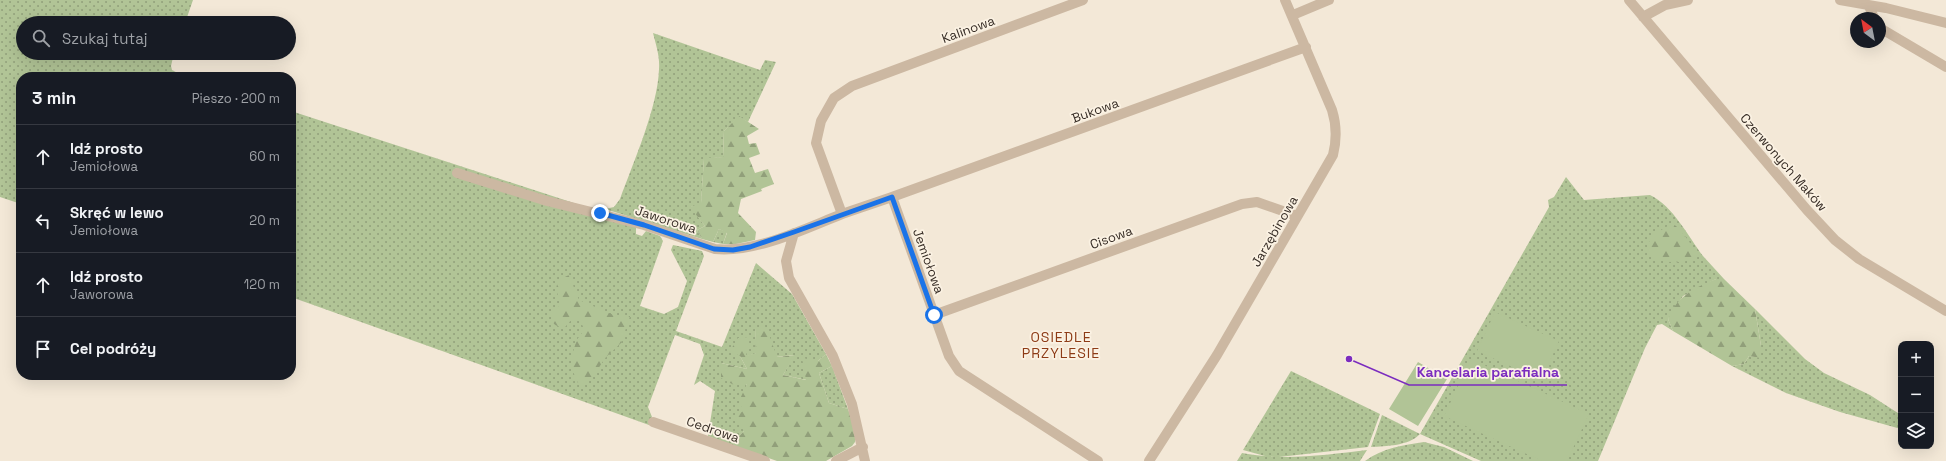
<!DOCTYPE html>
<html lang="pl">
<meta charset="utf-8">
<style>
:root{--surface:#171b24;--page:#20242c;--text:#f1f3f6;--muted:#9ea1a6;--line:#363941}
body{margin:0;font-family:"Space Grotesk",sans-serif;background:var(--page);color:var(--text)}
.controls{position:absolute;right:12px;bottom:12px;display:grid;overflow:hidden;border-radius:8px;box-shadow:0 4px 16px #0002}
.controls button{width:36px;height:36px;display:grid;place-items:center;padding:0;border:0;border-bottom:1px solid var(--line);background:var(--surface);color:var(--text);font:20px sans-serif}
.compass{position:absolute;left:1850px;top:12px;width:36px;height:36px;border-radius:50%;background:var(--surface);box-shadow:0 4px 16px #0002;rotate:328deg}
.stop{position:absolute;width:12px;height:12px;margin:-9px;border:3px solid #1a73e8;border-radius:50%;background:#fff}
.stop.end{background:#1a73e8;border-color:#fff;box-shadow:0 1px 4px #0008}
.list{margin:0;padding:0;list-style:none}
h2{display:flex;justify-content:space-between;align-items:center;height:52px;margin:0;padding:0 16px;font-size:17px}
h2 small{font-size:13px;font-weight:400;color:var(--muted)}
.list li{display:grid;grid-template-columns:26px 1fr auto;gap:12px;align-items:center;box-sizing:border-box;height:64px;padding:0 16px;border-top:1px solid var(--line)}
.list b{display:block;font-size:15px;white-space:nowrap}
.list p{margin:0;font-size:13px;white-space:nowrap;color:var(--muted)}
.list em{font-size:13px;font-style:normal;color:var(--muted)}
.icon{flex:none;width:22px;height:22px;fill:none;stroke:currentColor;stroke-width:2;stroke-linecap:round;stroke-linejoin:round}
.map{position:relative;flex:none;width:1946px;height:461px;overflow:hidden}
.search{position:absolute;background:var(--surface);box-shadow:0 4px 16px #0002;left:16px;top:16px;width:280px;height:44px;display:flex;align-items:center;gap:10px;box-sizing:border-box;padding:0 14px;border-radius:22px;color:var(--muted);font-size:15px}
.panel{position:absolute;background:var(--surface);box-shadow:0 4px 16px #0002;left:16px;top:72px;width:280px;height:308px;border-radius:16px}
.map>svg:first-child{display:block}
.grass{fill:url(#grass-dots)}
.forest{fill:url(#forest-firs)}
.garden{fill:#b1c496}
.lines{fill:none;stroke-linecap:round;stroke-linejoin:round}
.minor{stroke:#ccb8a2;stroke-width:10}
.route{stroke:#1a73e8;stroke-width:5}
.labels{text-anchor:middle;stroke-width:3.5;stroke-linejoin:round;paint-order:stroke}
.street-label{font-size:13px;fill:#362c25;stroke:#fbf2e3}
.neighbourhood-label{font-size:14px;letter-spacing:1px;fill:#8d3b16;stroke:#fbf2e3}
.leader{fill:none;stroke:#7b2cbf;stroke-width:1.5}
.callout-dot{fill:#7b2cbf;stroke:#fbf2e3;stroke-width:1.5}
.callout-label{font-size:14px;text-anchor:middle;font-weight:bold;fill:#7b2cbf;stroke:#fbf2e3;stroke-width:3.5;stroke-linejoin:round;paint-order:stroke}
</style>
<div class="map">
<svg width="1946" height="461" viewBox="0 0 1946 461">
<defs>
<pattern id="grass-dots" width="8" height="8" patternUnits="userSpaceOnUse"><rect width="8" height="8" fill="#b1c496"/><path d="M2 2h.1M6 6h.1" fill="none" stroke="#919f7a" stroke-width="1.8" stroke-linecap="round"/></pattern>
<pattern id="forest-firs" width="22" height="20" patternUnits="userSpaceOnUse"><rect width="22" height="20" fill="#b1c496"/><path d="M5 1l3.5 6h-7zM16 11l3.5 6h-7z" fill="#919f7a"/></pattern>
</defs>
<rect width="100%" height="100%" fill="#f3e8d7"/>
<!-- grass -->
<path class="grass" d="M 0,0 L 193,0 L 185,23 L 23,23 L 23,53 L 174,53 L 171,66 L 172,70 L 185,77 L 21,77 L 21,204 L 0,197 Z
M 653,33 L 760,70 L 765,60 L 776,62 L 748,122 L 739,117 L 724,131 L 723,157 L 704,159 L 701,204 L 691,207 L 705,226 L 697,230 L 702,239 L 605,209 L 614,207 L 620,199 C 633,163 658,107 659,69 C 660,57 656,45 653,33 Z
M 291,111 L 580,205 L 544,197 L 456,168 L 453,174 L 636,227 L 636,234 L 642,236 L 646,231 L 660,236 L 663,241 L 640,306 L 664,314 L 678,307 L 687,281 L 671,250 L 673,245 L 702,251 L 704,256 L 676,331 L 722,347 L 756,263 L 792,294 L 826,354 L 818,361 L 807,380 L 783,375 L 794,355 L 776,357 L 755,328 L 757,353 L 745,357 L 740,356 L 747,369 L 721,363 L 747,383 L 743,411 L 745,430 L 731,445 L 708,436 L 715,391 L 700,381 L 694,385 L 704,355 L 700,344 L 675,335 L 648,407 L 652,417 L 649,425 L 291,297 Z
M 1566,177 L 1584,200 L 1650,195 C 1673,206 1688,236 1703,256 C 1710,264 1717,271 1724,279 L 1716,279 L 1683,296 L 1668,319 L 1673,331 L 1662,324 L 1657,325 L 1645,348 L 1598,461 L 1481,461 L 1420,434 C 1409,446 1386,446 1371,447 L 1382,415 L 1420,434 L 1549,207 L 1548,200 L 1554,197 Z
M 719,229 L 727,232 L 723,244 L 713,242 Z
M 1755,309 L 1805,359 L 1824,373 L 1870,395 L 1901,415 L 1901,429 L 1840,412 L 1786,393 L 1732,366 L 1744,364 L 1749,356 L 1761,357 L 1761,346 Z
M 832,366 L 848,409 L 829,403 L 819,373 Z
M 1291,371 L 1380,414 L 1368,447 L 1279,457 L 1265,456 L 1243,450 Z
M 1424,442 L 1444,447 L 1473,461 L 1365,461 C 1383,448 1403,445 1424,442 Z
M 1367,450 L 1360,461 L 1237,461 L 1242,453 C 1282,461 1326,455 1367,450 Z"/>
<!-- forest -->
<path class="forest" d="M 739,116 L 759,129 L 747,136 L 749,144 L 756,143 L 760,154 L 749,158 L 755,173 L 768,169 L 774,184 L 761,189 L 762,191 L 741,199 L 738,213 L 756,232 L 755,240 L 736,244 L 723,244 L 727,233 L 719,229 L 713,242 L 702,239 L 697,230 L 705,226 L 690,207 L 701,203 L 704,158 L 723,157 L 724,131 Z
M 1673,224 C 1681,229 1687,239 1693,247 C 1710,269 1635,267 1649,242 C 1653,235 1664,227 1673,224 Z
M 569,275 L 579,300 L 616,316 L 630,316 L 621,343 L 605,358 L 593,377 L 583,383 L 578,383 C 569,369 571,342 584,331 C 583,324 580,319 572,319 L 565,327 C 556,328 550,323 551,313 L 558,308 L 560,300 C 554,287 555,281 569,275 Z
M 1716,279 L 1724,279 L 1755,309 L 1761,346 L 1761,358 L 1749,356 L 1744,364 L 1732,366 L 1673,331 L 1668,319 C 1678,295 1693,289 1716,279 Z
M 755,328 L 767,329 L 777,357 L 795,355 L 783,375 L 806,380 L 802,358 L 818,361 L 826,354 L 832,366 L 819,373 L 829,403 L 848,409 L 856,432 L 855,442 L 852,446 L 826,461 L 777,461 L 731,445 L 744,431 L 735,417 L 743,411 L 739,401 L 747,384 L 734,385 L 721,378 L 721,363 L 747,369 L 740,356 L 730,351 L 738,338 L 750,337 L 746,356 L 756,353 Z"/>
<!-- garden -->
<path class="garden" d="M 1495,312 L 1559,341 L 1541,380 L 1477,351 Z
M 1471,359 L 1589,414 L 1567,461 L 1542,461 L 1444,416 Z
M 1418,362 L 1447,379 L 1418,426 L 1389,409 Z"/>
<g class="lines">
<!-- minor -->
<path class="minor" d="M 1083,0 L 852,86 L 834,98 L 821,121 L 816,143 L 842,214 L 892,197 L 949,356 L 959,371 L 1098,461
M 1629,0 L 1807,210 L 1835,240 L 1859,259 L 1946,311
M 1840,0 L 1886,8 L 1946,23
M 1869,6 L 1874,18
M 1293,15 L 1329,0
M 1643,17 L 1665,5 L 1688,0
M 1880,28 L 1946,67
M 457,173 L 547,201 L 644,225 L 715,249 C 756,253 804,229 842,214
M 892,197 L 1306,47
M 794,233 L 786,261 L 789,278 L 833,356 L 852,404 L 865,461
M 934,315 L 1242,204 L 1257,202 L 1297,216
M 653,422 L 765,461
M 836,461 L 863,447
M 1149,461 L 1217,355 L 1333,155 C 1337,139 1337,126 1332,110 L 1285,0"/>
</g>
<g class="lines">
<!-- route -->
<path class="route" d="M 600,213 L 644,225 L 714,249 L 733,250 L 750,247 L 794,232 L 892,197 L 934,315"/>
</g>
<g class="labels">
<!-- street labels -->
<g class="street-label">
<text transform="translate(968 29) rotate(-20)" y="5">Kalinowa</text>
<text transform="translate(1095 110) rotate(-20)" y="5">Bukowa</text>
<text transform="translate(1784 162) rotate(49)" y="5">Czerwonych Maków</text>
<text transform="translate(666 219) rotate(18)" y="5">Jaworowa</text>
<text transform="translate(1274 231) rotate(-60)" y="5">Jarzębinowa</text>
<text transform="translate(1111 237) rotate(-20)" y="5">Cisowa</text>
<text transform="translate(929 261) rotate(70)" y="5">Jemiołowa</text>
<text transform="translate(713 429) rotate(19)" y="5">Cedrowa</text>
</g>
<!-- neighbourhood labels -->
<g class="neighbourhood-label">
<text x="1061" y="342">OSIEDLE<tspan x="1061" dy="16">PRZYLESIE</tspan></text>
</g>
</g>
<!-- callouts -->
<path class="leader" d="M1349 359L1409 385H1567"/>
<circle class="callout-dot" cx="1349" cy="359" r="4"/>
<g class="callout-label">
<text x="1488" y="377">Kancelaria parafialna</text>
</g>
</svg>
<div class="controls">
<button>+</button>
<button>−</button>
<button><svg class="icon" aria-label="layers" viewBox="0 0 24 24"><path d="M12 4l9 5-9 5-9-5zM3 14l9 5 9-5"/></svg></button>
</div>
<svg class="compass" viewBox="-18 -18 36 36"><path d="M0-13l5 13h-10z" fill="#e53935"/><path d="M0 13l5-13h-10z" fill="#9ea1a6"/></svg>
<div class="stop" style="left:934px;top:315px"></div>
<div class="stop end" style="left:600px;top:213px"></div>
<div class="search"><svg class="icon" aria-label="search" viewBox="0 0 24 24"><circle cx="10" cy="10" r="6"/><path d="M15 15l6 6"/></svg>Szukaj tutaj</div>
<section class="panel">
<h2>3 min<small>Pieszo · 200 m</small></h2>
<ul class="list">
<li><svg class="icon" aria-label="ahead" viewBox="0 0 24 24"><path d="M12 20V5M6 11l6-6 6 6"/></svg><div><b>Idź prosto</b><p>Jemiołowa</p></div><em>60 m</em></li>
<li><svg class="icon" aria-label="left" viewBox="0 0 24 24"><path d="M17 20v-9H6M10 6l-5 5 5 5"/></svg><div><b>Skręć w lewo</b><p>Jemiołowa</p></div><em>20 m</em></li>
<li><svg class="icon" aria-label="ahead" viewBox="0 0 24 24"><path d="M12 20V5M6 11l6-6 6 6"/></svg><div><b>Idź prosto</b><p>Jaworowa</p></div><em>120 m</em></li>
<li><svg class="icon" aria-label="arrive" viewBox="0 0 24 24"><path d="M6 21V4h12l-3 4 3 4H6"/></svg><div><b>Cel podróży</b></div></li>
</ul>
</section>
</div>
